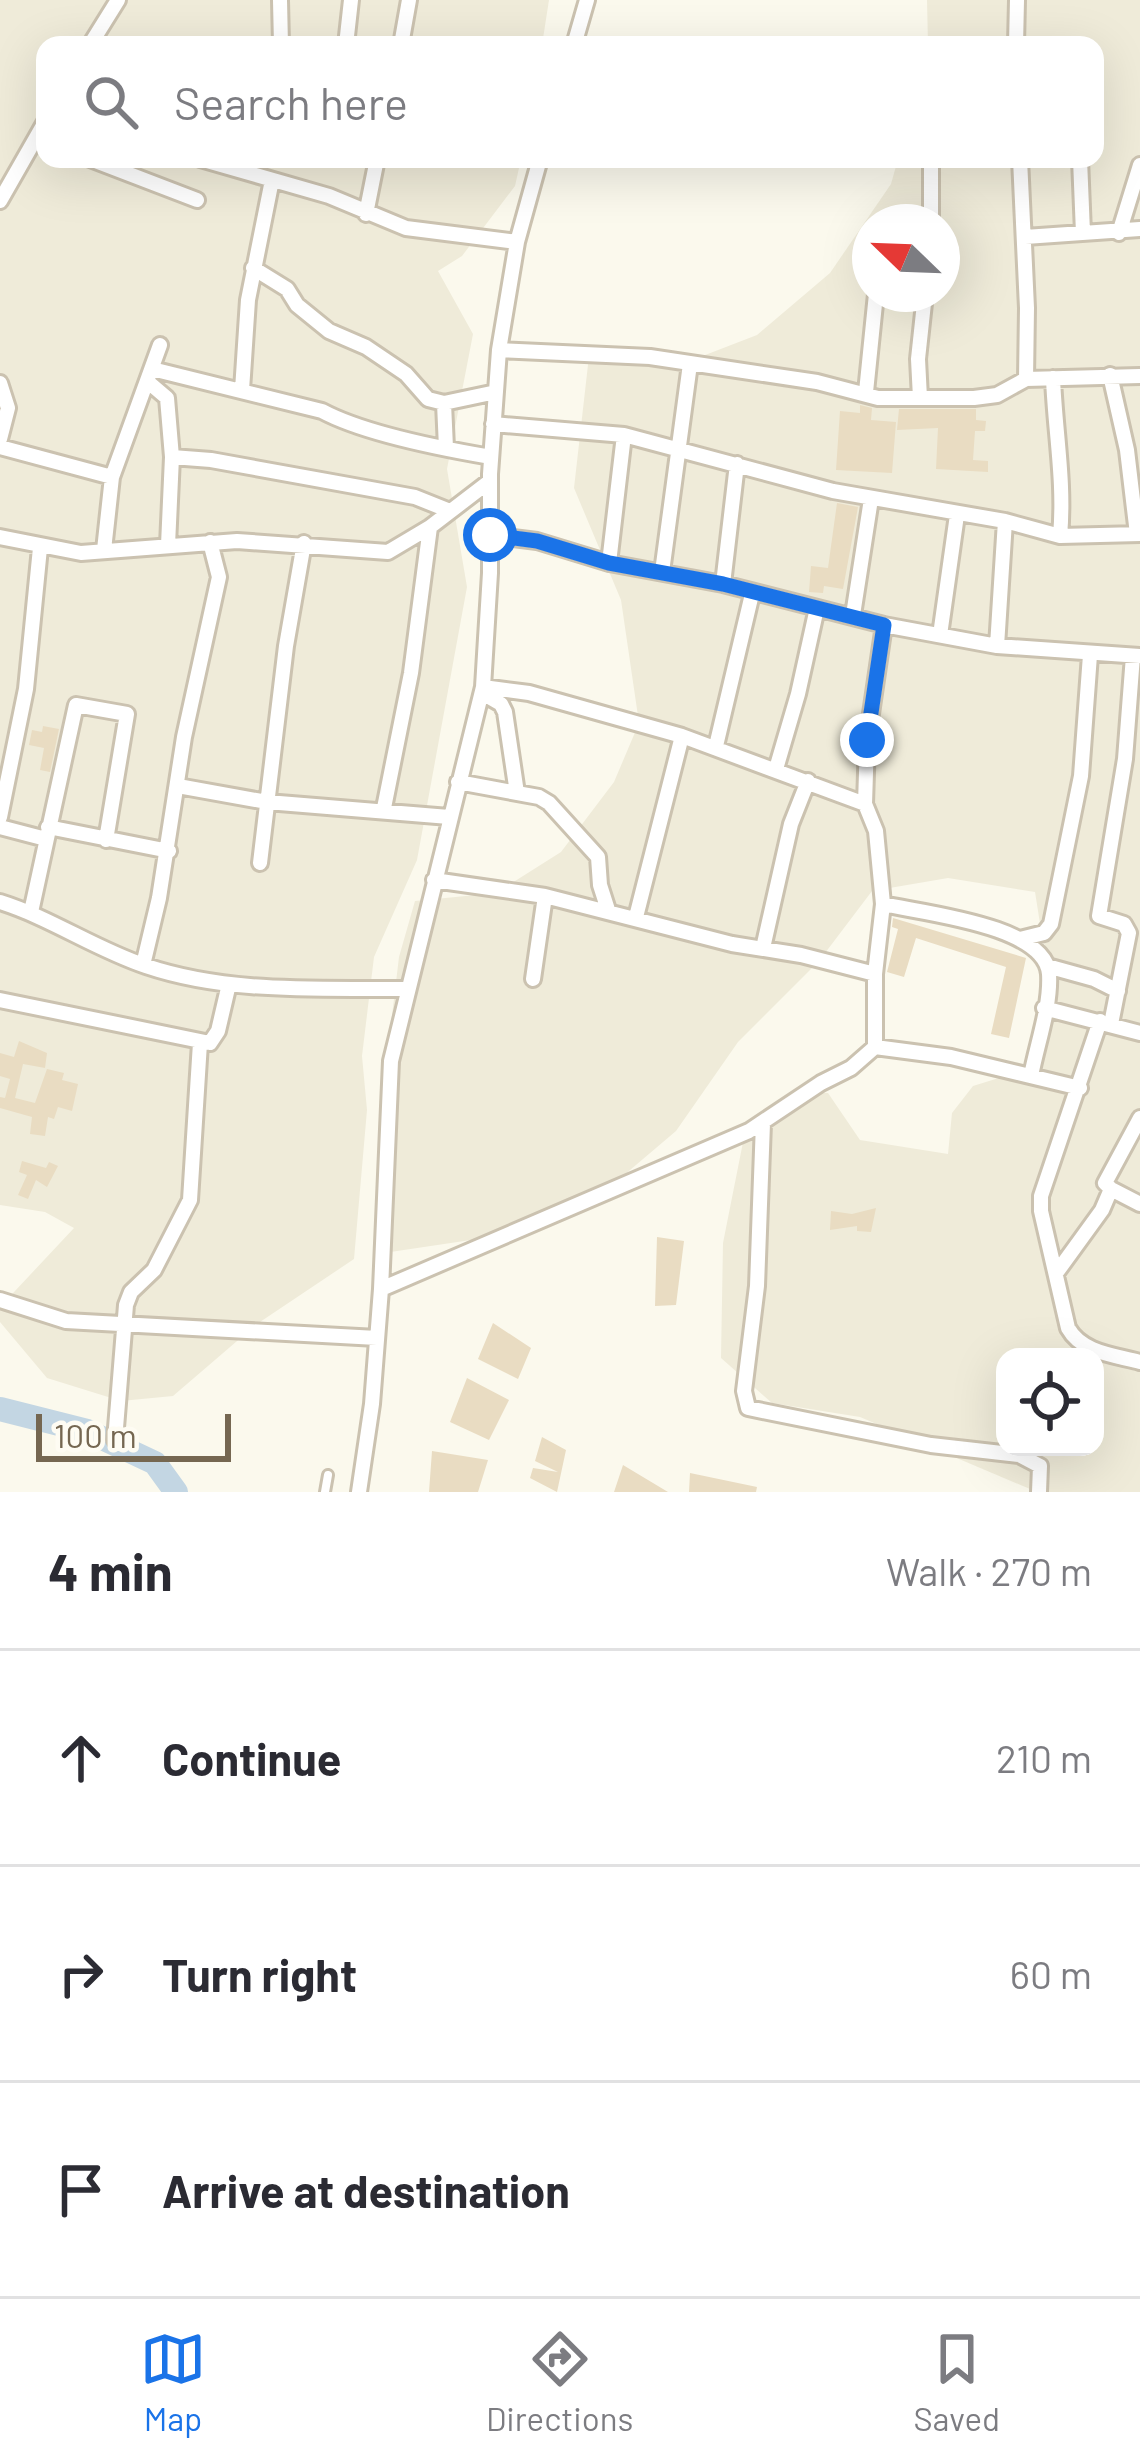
<!DOCTYPE html>
<meta charset="utf-8">
<style>
:root{--surface:#fff;--page:#f2f2f3;--text:#2b2b33;--muted:#7c7c81;--line:#e1e1e2;--accent:#1a73e8}
body{margin:0;font-family:Barlow,sans-serif;background:var(--page);color:var(--text)}
.controls{position:absolute;right:36px;bottom:36px;display:grid;overflow:hidden;border-radius:24px;box-shadow:0 12px 48px #0002}
.controls button{width:108px;height:108px;display:grid;place-items:center;padding:0;border:0;border-bottom:3px solid var(--line);background:var(--surface);color:var(--text);font:60px sans-serif}
.compass{position:absolute;left:852px;top:204px;width:108px;height:108px;border-radius:50%;background:var(--surface);box-shadow:0 12px 48px #0002;rotate:293deg}
.scale{position:absolute;left:36px;bottom:30px;width:195px;box-sizing:border-box;padding-left:12px;border:6px solid #756751;border-top:0;font-size:33px;line-height:42px;white-space:nowrap;color:#756751;-webkit-text-stroke:9px #fefcf3;paint-order:stroke}
.stop{position:absolute;width:36px;height:36px;margin:-27px;border:9px solid #1a73e8;border-radius:50%;background:#fff}
.stop.end{background:#1a73e8;border-color:#fff;box-shadow:0 3px 12px #0008}
.list{margin:0;padding:0;list-style:none}
h2{display:flex;justify-content:space-between;align-items:center;height:156px;margin:0;padding:0 48px;font-size:51px}
h2 small{font-size:39px;font-weight:400;color:var(--muted)}
.list li{display:grid;grid-template-columns:78px 1fr auto;gap:36px;align-items:center;box-sizing:border-box;height:216px;padding:0 48px;border-top:3px solid var(--line)}
.list b{display:block;font-size:45px;white-space:nowrap}
.list em{font-size:39px;font-style:normal;color:var(--muted)}
.icon{flex:none;width:66px;height:66px;fill:none;stroke:currentColor;stroke-width:2;stroke-linecap:round;stroke-linejoin:round}
.map{position:relative;flex:none;width:1140px;height:1492px;overflow:hidden}
.search{position:absolute;background:var(--surface);box-shadow:0 12px 48px #0002;left:36px;right:36px;top:36px;height:132px;display:flex;align-items:center;gap:30px;box-sizing:border-box;padding:0 42px;border-radius:24px;color:var(--muted);font-size:45px}
.sheet{height:804px;background:var(--surface)}
nav{display:flex;justify-content:space-around;align-items:center;box-sizing:border-box;height:168px;border-top:3px solid var(--line);background:var(--surface);font-size:33px;color:var(--muted)}
nav a{display:grid;justify-items:center;gap:6px}
nav .on{color:var(--accent)}
.map>svg:first-child{display:block}
.residential{fill:#efebd9;fill-rule:evenodd}
.lines{fill:none;stroke-linecap:round;stroke-linejoin:round}
.river{stroke:#c3d6e3;stroke-width:24}
.building{fill:#e9dcc2}
.lane-casing{stroke:#cbc2b0;stroke-width:14}
.street-casing{stroke:#cbc2b0;stroke-width:20}
.lane{stroke:#fff;stroke-width:8}
.street{stroke:#fff;stroke-width:14}
.route{stroke:#1a73e8;stroke-width:15}
</style>
<div class="map">
<svg width="1140" height="1492" viewBox="0 0 1140 1492">
<rect width="100%" height="100%" fill="#fbf9ed"/>
<!-- residential -->
<path class="residential" d="M 0,0 L 549,0 L 542,45 L 45,45 L 45,159 L 521,159 L 515,186 L 462,256 L 438,271 L 473,334 L 447,469 L 467,587 L 417,860 L 374,957 L 362,1056 L 367,1110 L 354,1259 L 257,1324 L 173,1396 L 121,1401 L 47,1378 L 0,1322 L 0,1307 L 74,1228 L 45,1212 L 0,1205 Z
M 927,0 L 1140,0 L 1140,1492 L 1037,1492 L 860,1417 L 772,1403 L 721,1358 L 723,1243 L 747,1122 L 796,1091 L 828,1093 L 860,1140 L 948,1154 L 952,1113 L 973,1086 L 1031,1068 L 1057,987 L 1042,936 L 1035,892 L 948,878 L 872,891 L 819,961 L 738,1042 L 676,1131 L 603,1193 L 491,1237 L 377,1254 L 388,1049 L 399,957 L 415,901 L 496,893 L 561,852 L 614,782 L 639,723 L 621,600 L 574,488 L 589,356 L 652,348 L 700,357 L 757,335 L 830,273 L 891,184 L 898,159 L 1095,159 L 1095,45 L 928,45 ZM 870,222 L 942,222 L 942,294 L 870,294 ZM 1005,1357 L 1095,1357 L 1095,1447 L 1005,1447 Z"/>
<g class="lines">
<!-- river -->
<path class="river" d="M 0,1409 L 87,1431 L 155,1463 L 176,1492"/>
</g>
<!-- building -->
<path class="building" d="M 860,405 L 872,408 L 871,420 L 896,422 L 892,473 L 836,470 L 840,411 L 860,413 Z
M 899,409 L 976,409 L 976,420 L 986,421 L 985,431 L 975,431 L 973,460 L 988,461 L 988,472 L 936,469 L 938,428 L 897,430 Z
M 837,503 L 858,507 L 843,589 L 824,586 L 823,593 L 809,592 L 811,566 L 828,568 Z
M 43,726 L 59,729 L 50,772 L 40,770 L 44,748 L 29,745 L 32,730 L 42,732 Z
M 893,918 L 1026,958 L 1009,1038 L 991,1034 L 1006,967 L 916,938 L 904,977 L 887,972 L 898,929 L 892,927 Z
M 19,1041 L 47,1053 L 45,1068 L 23,1064 L 15,1098 L 35,1103 L 47,1069 L 64,1073 L 62,1080 L 78,1084 L 72,1111 L 58,1107 L 54,1119 L 48,1117 L 45,1136 L 30,1134 L 32,1117 L 0,1108 L 0,1097 L 5,1098 L 10,1079 L 0,1076 L 0,1053 L 14,1057 Z
M 22,1161 L 46,1168 L 49,1162 L 58,1166 L 47,1187 L 36,1180 L 28,1199 L 18,1195 L 27,1175 L 19,1172 Z
M 876,1208 L 871,1232 L 857,1231 L 857,1226 L 830,1230 L 831,1211 L 852,1214 Z
M 657,1237 L 684,1241 L 676,1305 L 655,1306 Z
M 493,1323 L 531,1348 L 518,1379 L 478,1359 Z
M 467,1378 L 509,1400 L 489,1440 L 450,1422 Z
M 542,1437 L 566,1450 L 557,1492 L 530,1478 L 533,1468 L 558,1472 L 535,1461 Z
M 432,1451 L 488,1460 L 478,1492 L 429,1492 Z
M 623,1465 L 668,1492 L 614,1492 Z
M 690,1473 L 757,1487 L 756,1492 L 689,1492 Z"/>
<g class="lines">
<defs>
<path id="lane" d="M 325,1492 L 328,1475"/>
<path id="street" d="M 280,0 L 281,45
M 90,45 L 118,0
M 346,45 L 351,0
M 401,45 L 409,0
M 574,45 L 587,0
M 1016,45 L 1017,0
M 90,159 L 197,200
M 200,159 L 329,196 L 406,228 L 517,242
M 1020,159 L 1027,308 L 1026,379
M 1080,159 L 1083,233
M 0,201 L 45,122
M 366,214 L 377,159
M 931,222 L 931,159
M 1119,233 L 1140,165
M 1025,237 L 1140,229
M 253,268 L 287,289 L 297,305 L 329,331 L 366,347 L 406,374 L 428,399 L 444,403 L 496,392
M 499,350 L 650,357 L 817,382 L 878,398 L 974,398 L 997,395 L 1026,379 L 1140,376
M 152,369 L 322,411 C 363,433 444,449 491,457
M 1110,375 L 1127,450 L 1137,534
M 1053,378 C 1055,431 1065,483 1060,536
M 147,381 L 167,398 L 172,457 L 168,545
M 0,383 L 8,408 L 0,439
M 242,390 L 248,300 L 272,180
M 866,392 L 876,294
M 920,398 L 918,359 L 925,294
M 444,403 L 446,448
M 493,424 L 624,435 L 833,491 L 1005,521 L 1060,536 L 1140,534
M 0,447 L 112,477
M 172,457 L 211,460 L 415,497 L 450,511
M 490,535 L 537,541 L 609,563 L 723,584 L 884,625 L 997,646 L 1140,656
M 0,537 L 81,553 L 237,541 L 388,552 L 430,527 L 490,481
M 104,550 L 112,477 L 160,345
M 609,563 L 624,435
M 662,572 L 690,364
M 723,584 L 737,464
M 853,615 L 871,499
M 940,635 L 957,515
M 997,646 L 1005,521
M 483,687 L 529,693 L 682,736 L 865,804
M 482,693 L 501,704 L 505,712 L 517,793
M 716,746 L 752,594
M 776,769 L 798,694 L 817,608
M 458,782 L 539,797 L 549,803 L 598,857 L 600,885 L 608,910
M 178,786 L 267,802 L 449,817
M 384,808 L 411,673 L 430,527
M 0,817 L 26,689 L 40,548
M 0,827 L 46,839
M 48,827 L 169,851
M 260,863 L 286,646 L 304,543
M 434,880 L 545,896 L 732,944 L 801,955 L 875,974
M 0,902 C 51,918 95,949 146,966 C 229,994 320,988 406,989
M 883,904 C 922,913 1045,925 1049,974 C 1051,1006 1037,1044 1031,1076
M 31,912 L 76,705 L 127,714 L 106,840
M 636,917 L 682,736
M 1020,939 L 1044,933 L 1051,924 L 1081,776 L 1090,655
M 763,948 L 791,824 L 808,781
M 143,965 L 159,898 L 184,737 L 219,577 L 210,542
M 1047,966 L 1094,979 L 1118,991
M 533,979 L 545,896
M 0,1000 L 210,1043 L 218,1031 L 229,984
M 1044,1008 L 1140,1033
M 1100,1021 L 1041,1196 L 1041,1211 L 1068,1328 C 1082,1353 1114,1355 1140,1362
M 1111,1024 L 1129,933 L 1124,924 L 1099,916 L 1125,759 L 1133,656
M 875,1047 L 875,974 L 883,904 L 876,831 L 865,804 L 867,741 L 884,625
M 763,1123 L 757,1286 L 744,1391 L 748,1408 L 931,1445 L 1019,1455 L 1040,1466 L 1039,1492
M 1111,1189 L 1140,1204
M 1057,1272 L 1102,1210 L 1111,1189 L 1105,1183 L 1140,1118
M 381,1289 L 749,1131 L 821,1083 L 851,1068 L 875,1047 L 951,1057 L 1080,1088
M 0,1300 L 66,1321 L 377,1338
M 115,1440 L 126,1305 L 131,1292 L 154,1270 L 190,1200 L 200,1043
M 359,1492 L 372,1404 L 381,1289 L 391,1061 L 483,687 L 490,573 L 490,474 L 499,350 L 517,242 L 540,159"/>
</defs>
<!-- lane casing -->
<use href="#lane" class="lane-casing"/>
<!-- street casing -->
<use href="#street" class="street-casing"/>
<!-- lane -->
<use href="#lane" class="lane"/>
<!-- street -->
<use href="#street" class="street"/>
</g>
<g class="lines">
<!-- route -->
<path class="route" d="M 490,535 L 537,541 L 609,563 L 723,584 L 884,625 L 867,740"/>
</g>
</svg>
<div class="controls">
<button><svg class="icon" aria-label="locate" viewBox="0 0 24 24"><circle cx="12" cy="12" r="6"/><path d="M12 2v4M12 18v4M2 12h4M18 12h4"/></svg></button>
</div>
<svg class="compass" viewBox="-18 -18 36 36"><path d="M0-13l5 13h-10z" fill="#e53935"/><path d="M0 13l5-13h-10z" fill="#7c7c81"/></svg>
<div class="scale">100 m</div>
<div class="stop" style="left:490px;top:535px"></div>
<div class="stop end" style="left:867px;top:740px"></div>
<div class="search"><svg class="icon" aria-label="search" viewBox="0 0 24 24"><circle cx="10" cy="10" r="6"/><path d="M15 15l6 6"/></svg>Search here</div>
</div>
<section class="sheet">
<h2>4 min<small>Walk · 270 m</small></h2>
<ul class="list">
<li><svg class="icon" aria-label="ahead" viewBox="0 0 24 24"><path d="M12 20V5M6 11l6-6 6 6"/></svg><div><b>Continue</b></div><em>210 m</em></li>
<li><svg class="icon" aria-label="right" viewBox="0 0 24 24"><path d="M7 20v-9h11M14 6l5 5-5 5"/></svg><div><b>Turn right</b></div><em>60 m</em></li>
<li><svg class="icon" aria-label="arrive" viewBox="0 0 24 24"><path d="M6 21V4h12l-3 4 3 4H6"/></svg><div><b>Arrive at destination</b></div></li>
</ul>
</section>
<nav>
<a class="on"><svg class="icon" aria-label="map" viewBox="0 0 24 24"><path d="M3 6l6-2 6 2 6-2v14l-6 2-6-2-6 2zM9 4v14M15 6v14"/></svg>Map</a>
<a><svg class="icon" aria-label="directions" viewBox="0 0 24 24"><path d="M12 3l9 9-9 9-9-9zM9 14v-3h6M13 9l2 2-2 2"/></svg>Directions</a>
<a><svg class="icon" aria-label="saved" viewBox="0 0 24 24"><path d="M7 4h10v16l-5-4-5 4z"/></svg>Saved</a>
</nav>
